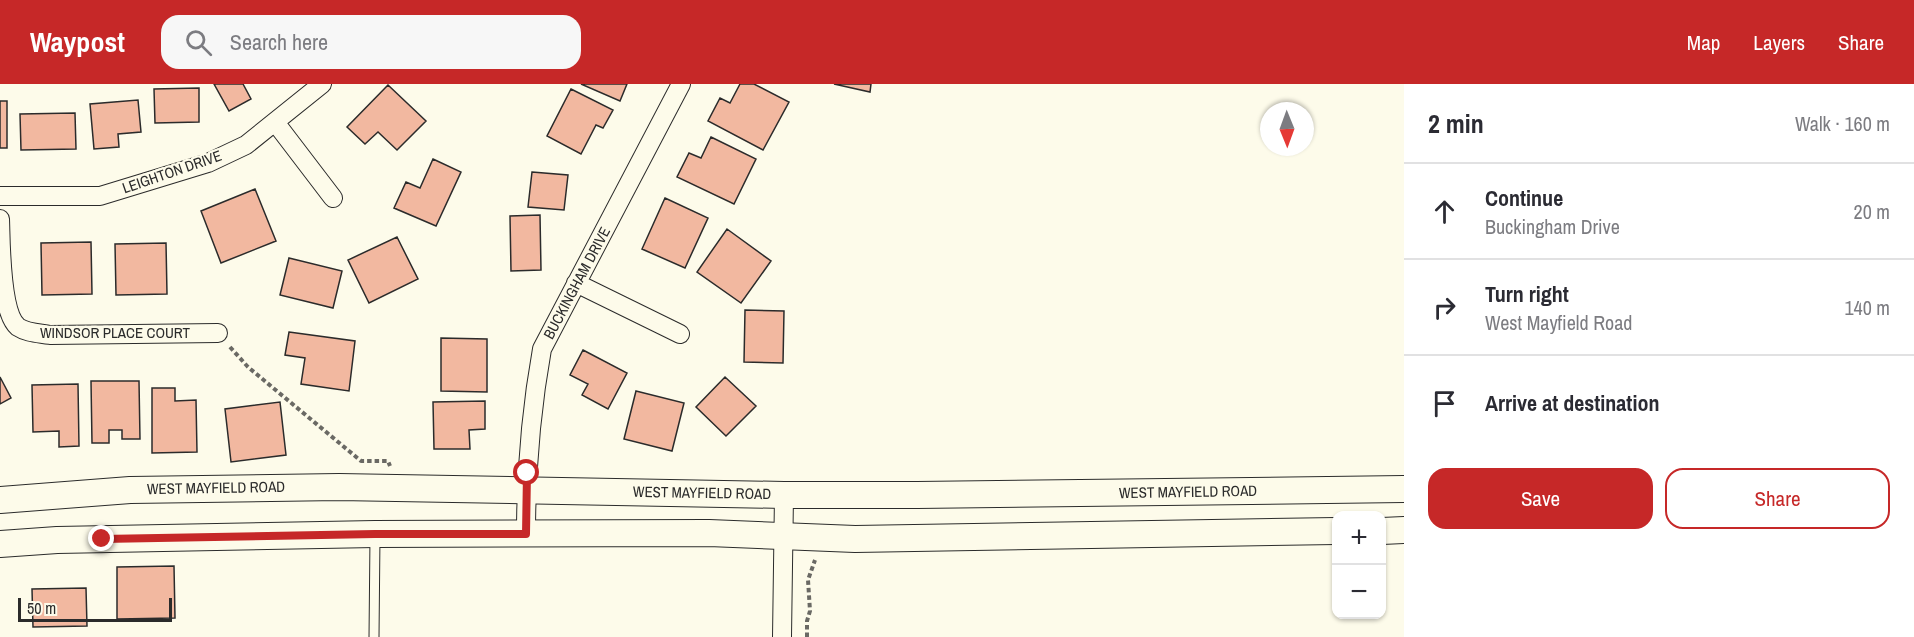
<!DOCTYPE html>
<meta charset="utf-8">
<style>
:root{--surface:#fff;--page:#f7f7f7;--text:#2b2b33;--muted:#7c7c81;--line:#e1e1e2;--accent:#c62828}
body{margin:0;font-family:"Archivo Narrow",sans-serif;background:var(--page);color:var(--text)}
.controls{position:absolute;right:18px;bottom:18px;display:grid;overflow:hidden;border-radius:12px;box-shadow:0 2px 4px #0004}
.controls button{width:54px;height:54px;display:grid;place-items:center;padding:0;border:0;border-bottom:2px solid var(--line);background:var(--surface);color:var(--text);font:30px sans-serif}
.compass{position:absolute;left:1260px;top:18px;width:54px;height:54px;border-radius:50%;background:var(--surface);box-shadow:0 2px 4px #0004;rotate:179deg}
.scale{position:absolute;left:18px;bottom:15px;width:154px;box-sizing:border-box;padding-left:6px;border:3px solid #2b2b2b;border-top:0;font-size:16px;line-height:21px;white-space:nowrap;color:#2b2b2b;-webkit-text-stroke:4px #fdfbea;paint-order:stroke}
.stop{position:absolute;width:18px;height:18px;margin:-14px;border:4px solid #c62828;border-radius:50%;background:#fff}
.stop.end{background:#c62828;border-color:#fff;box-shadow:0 2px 6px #0008}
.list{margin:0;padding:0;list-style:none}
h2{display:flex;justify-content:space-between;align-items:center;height:78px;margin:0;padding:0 24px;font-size:26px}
h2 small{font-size:20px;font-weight:400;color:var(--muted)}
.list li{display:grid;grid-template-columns:39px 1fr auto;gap:18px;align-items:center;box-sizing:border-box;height:96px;padding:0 24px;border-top:2px solid var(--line)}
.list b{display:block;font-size:22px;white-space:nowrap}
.list p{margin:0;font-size:20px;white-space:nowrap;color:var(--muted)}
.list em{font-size:20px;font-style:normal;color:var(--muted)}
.actions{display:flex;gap:12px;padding:18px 24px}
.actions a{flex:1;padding:14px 0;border:2px solid var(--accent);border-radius:18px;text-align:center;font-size:21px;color:var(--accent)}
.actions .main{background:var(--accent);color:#fff}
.icon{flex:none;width:33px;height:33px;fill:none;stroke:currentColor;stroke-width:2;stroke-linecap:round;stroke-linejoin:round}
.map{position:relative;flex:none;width:1404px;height:553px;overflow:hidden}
header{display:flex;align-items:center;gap:36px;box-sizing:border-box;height:84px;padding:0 30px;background:var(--accent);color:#fff}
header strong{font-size:28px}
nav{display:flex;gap:33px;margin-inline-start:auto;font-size:21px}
.search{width:420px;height:54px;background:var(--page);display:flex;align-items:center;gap:15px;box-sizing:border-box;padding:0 21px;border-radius:18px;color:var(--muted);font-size:22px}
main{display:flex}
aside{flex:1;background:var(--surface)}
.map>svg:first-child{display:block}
.building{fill:#f2b8a0;stroke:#2b2b2b;stroke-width:1.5}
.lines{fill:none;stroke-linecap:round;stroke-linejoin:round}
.lane-casing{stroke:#2b2b2b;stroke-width:11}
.street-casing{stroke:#2b2b2b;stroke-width:20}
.secondary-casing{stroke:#2b2b2b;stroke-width:28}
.path{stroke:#6a6964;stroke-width:4;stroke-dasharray:4.5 3;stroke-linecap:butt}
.lane{stroke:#fdfbea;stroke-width:9}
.street{stroke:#fdfbea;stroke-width:18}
.secondary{stroke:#fdfbea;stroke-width:26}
.route{stroke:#c62828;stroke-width:8}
.labels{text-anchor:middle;stroke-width:4.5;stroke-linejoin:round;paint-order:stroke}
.street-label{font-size:15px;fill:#2b2b2b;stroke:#fdfbea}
</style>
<header>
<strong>Waypost</strong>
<div class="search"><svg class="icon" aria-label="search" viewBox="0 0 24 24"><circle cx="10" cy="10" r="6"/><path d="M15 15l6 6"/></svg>Search here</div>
<nav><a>Map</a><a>Layers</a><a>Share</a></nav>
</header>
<main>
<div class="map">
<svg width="1404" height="553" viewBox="0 0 1404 553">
<rect width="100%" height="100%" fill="#fdfbea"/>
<!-- building -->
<path class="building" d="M 214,0 L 243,0 L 251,15 L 229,27 Z
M 581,0 L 627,0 L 620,17 Z
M 740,0 L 754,0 L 789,18 L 763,66 L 708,37 L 720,14 L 730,19 Z
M 834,0 L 871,0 L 870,8 Z
M 388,1 L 426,37 L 397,66 L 378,48 L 365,60 L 347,43 Z
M 199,4 L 199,38 L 155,39 L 154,5 Z
M 571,5 L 613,26 L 603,44 L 596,41 L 581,70 L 547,52 Z
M 138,16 L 141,48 L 118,50 L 119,63 L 94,65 L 90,20 Z
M 0,17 L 7,17 L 7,64 L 0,64 Z
M 75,29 L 76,65 L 21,66 L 20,30 Z
M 711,53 L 756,75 L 734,120 L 677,93 L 689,69 L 701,74 Z
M 433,75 L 461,88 L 436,142 L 394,124 L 406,98 L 420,104 Z
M 532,88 L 568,91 L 564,126 L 528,123 Z
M 255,105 L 276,157 L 221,179 L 201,127 Z
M 665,114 L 708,134 L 685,184 L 642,165 Z
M 540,131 L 541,186 L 511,187 L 510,132 Z
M 727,145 L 771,177 L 741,219 L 697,188 Z
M 397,153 L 418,195 L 369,219 L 348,176 Z
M 91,158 L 92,210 L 42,211 L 41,159 Z
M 166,159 L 167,210 L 116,211 L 115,160 Z
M 289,174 L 342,187 L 333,224 L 280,211 Z
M 745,226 L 784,227 L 783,279 L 744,278 Z
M 289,248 L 355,257 L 349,307 L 301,300 L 305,274 L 285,271 Z
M 441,254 L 487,255 L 487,308 L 441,307 Z
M 583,266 L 627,289 L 608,325 L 582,311 L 588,300 L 570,291 Z
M 0,293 L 11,314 L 0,320 Z
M 725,293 L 756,322 L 726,352 L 696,323 Z
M 91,297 L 139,297 L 140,355 L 122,355 L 122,346 L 109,346 L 109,359 L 92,359 Z
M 78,300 L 79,362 L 59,363 L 59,347 L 33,348 L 32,301 Z
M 152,304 L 175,304 L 175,317 L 196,316 L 197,368 L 152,369 Z
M 636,307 L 684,319 L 672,367 L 624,355 Z
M 485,317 L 485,345 L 469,346 L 470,365 L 434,365 L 433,318 Z
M 280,318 L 286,371 L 231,378 L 225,325 Z
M 174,482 L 175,534 L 117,535 L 117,483 Z
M 86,504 L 87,542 L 33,543 L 32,505 Z"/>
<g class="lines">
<defs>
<path id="lane" d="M 374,553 L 375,452"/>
<path id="street" d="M 275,38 L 333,114
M 0,112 L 100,112 L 208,79 L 246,61 L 322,0
M 0,135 C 1,159 0,228 18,243 C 27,249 39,249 50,251 L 218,249
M 576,199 L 680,250
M 526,450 C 526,388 531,326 542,265 L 681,0
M 782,553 L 784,411"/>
<path id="secondary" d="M 0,416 L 130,406 L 339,403 L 784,411 L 917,411 L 1404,405
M 1382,447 L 1404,446
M 0,460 L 57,456 L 375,450 L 709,449 L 855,455 L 1336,447"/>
</defs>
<!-- lane casing -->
<use href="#lane" class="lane-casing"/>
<!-- street casing -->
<use href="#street" class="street-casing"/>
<!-- secondary casing -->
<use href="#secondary" class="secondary-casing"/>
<!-- path -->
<path class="path" d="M 230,263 L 248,283 L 361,377 L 388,377 L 390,382
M 807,553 L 807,537 L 810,527 L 808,496 L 815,476"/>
<!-- lane -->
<use href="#lane" class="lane"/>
<!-- street -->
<use href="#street" class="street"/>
<!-- secondary -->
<use href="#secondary" class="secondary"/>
</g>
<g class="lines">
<!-- route -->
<path class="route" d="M 102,455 L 375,450 L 526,450 L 527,389"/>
</g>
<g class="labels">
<!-- street labels -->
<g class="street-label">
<text transform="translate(172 88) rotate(-19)" y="5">LEIGHTON DRIVE</text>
<text transform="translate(577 199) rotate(-62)" y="5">BUCKINGHAM DRIVE</text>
<text x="115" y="254">WINDSOR PLACE COURT</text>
<text transform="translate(216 404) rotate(-1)" y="5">WEST MAYFIELD ROAD</text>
<text transform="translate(1188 408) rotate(-1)" y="5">WEST MAYFIELD ROAD</text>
<text transform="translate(702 409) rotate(1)" y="5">WEST MAYFIELD ROAD</text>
</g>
</g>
</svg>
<div class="controls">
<button>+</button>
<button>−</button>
</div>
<svg class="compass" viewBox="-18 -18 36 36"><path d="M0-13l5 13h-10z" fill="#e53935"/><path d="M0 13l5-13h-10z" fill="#7c7c81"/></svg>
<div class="scale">50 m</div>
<div class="stop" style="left:527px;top:389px"></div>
<div class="stop end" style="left:102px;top:455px"></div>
</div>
<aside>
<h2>2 min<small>Walk · 160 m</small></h2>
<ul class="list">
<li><svg class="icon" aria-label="ahead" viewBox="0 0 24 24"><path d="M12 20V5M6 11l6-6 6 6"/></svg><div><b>Continue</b><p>Buckingham Drive</p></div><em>20 m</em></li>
<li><svg class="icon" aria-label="right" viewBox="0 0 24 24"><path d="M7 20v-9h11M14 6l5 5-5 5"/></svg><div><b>Turn right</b><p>West Mayfield Road</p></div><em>140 m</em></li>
<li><svg class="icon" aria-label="arrive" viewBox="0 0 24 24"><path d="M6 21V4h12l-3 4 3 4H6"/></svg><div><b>Arrive at destination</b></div></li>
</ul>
<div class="actions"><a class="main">Save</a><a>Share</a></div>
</aside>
</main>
